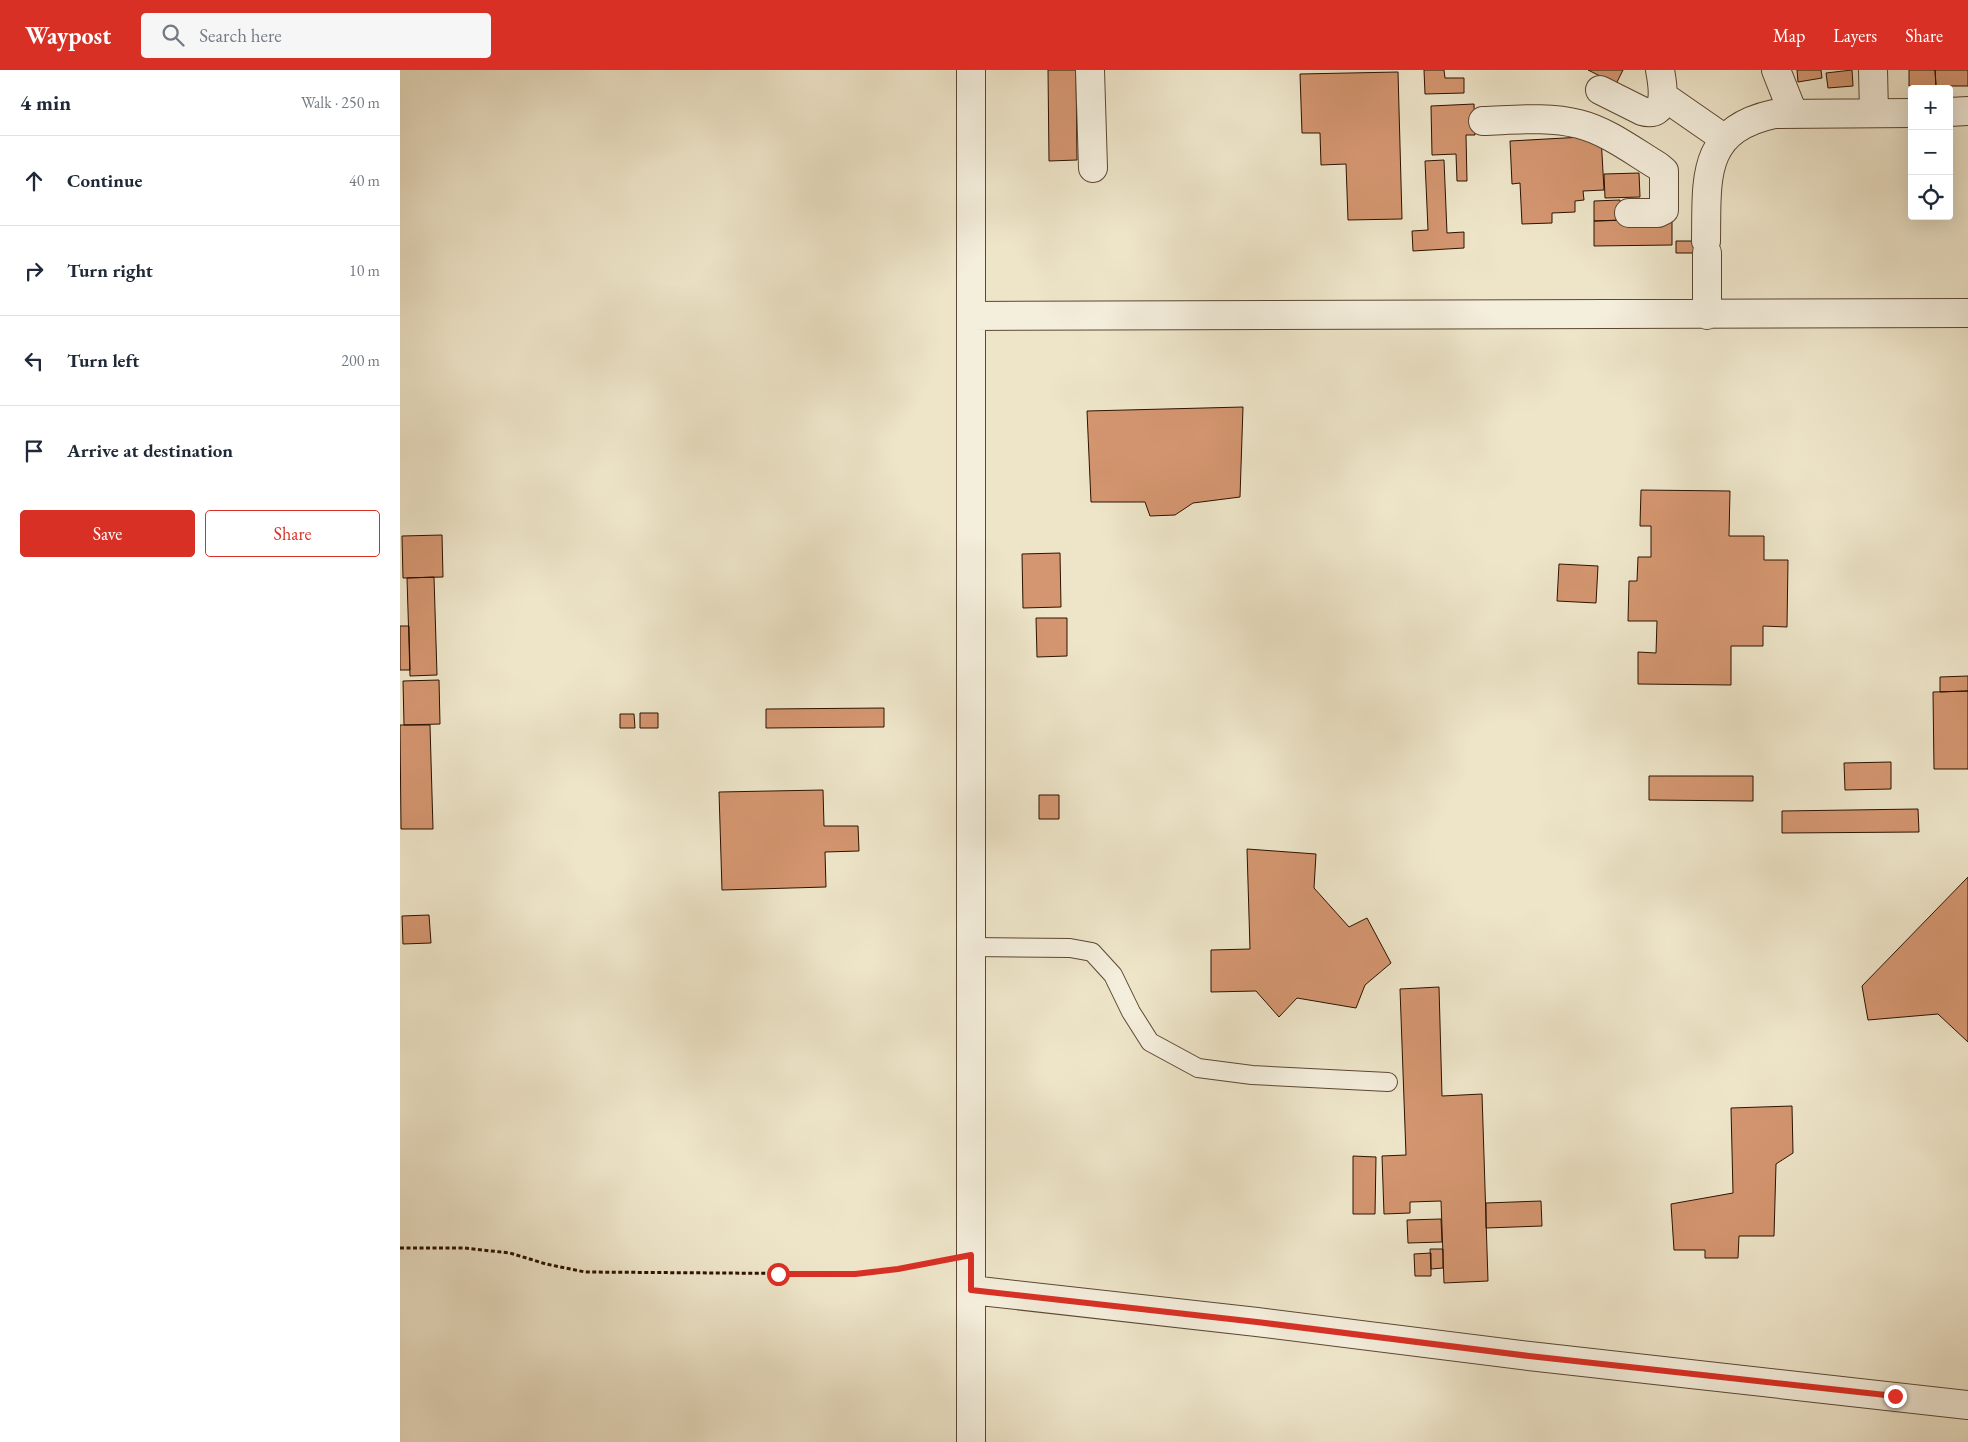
<!DOCTYPE html>
<meta charset="utf-8">
<style>
:root{--surface:#fff;--page:#f6f6f7;--text:#1f2937;--muted:#747a83;--line:#e0e1e3;--accent:#d93025}
body{margin:0;font-family:"EB Garamond",serif;background:var(--page);color:var(--text)}
.controls{position:absolute;right:15px;top:15px;display:grid;overflow:hidden;border-radius:5px;box-shadow:0 5px 20px #0002}
.controls button{width:45px;height:45px;display:grid;place-items:center;padding:0;border:0;border-bottom:1px solid var(--line);background:var(--surface);color:var(--text);font:25px sans-serif}
.stop{position:absolute;width:15px;height:15px;margin:-11px;border:4px solid #d93025;border-radius:50%;background:#fff}
.stop.end{background:#d93025;border-color:#fff;box-shadow:0 1px 5px #0008}
.list{margin:0;padding:0;list-style:none}
h2{display:flex;justify-content:space-between;align-items:center;height:65px;margin:0;padding:0 20px;font-size:21px}
h2 small{font-size:16px;font-weight:400;color:var(--muted)}
.list li{display:grid;grid-template-columns:32px 1fr auto;gap:15px;align-items:center;box-sizing:border-box;height:90px;padding:0 20px;border-top:1px solid var(--line)}
.list b{display:block;font-size:19px;white-space:nowrap}
.list em{font-size:16px;font-style:normal;color:var(--muted)}
.actions{display:flex;gap:10px;padding:15px 20px}
.actions a{flex:1;padding:11px 0;border:1px solid var(--accent);border-radius:5px;text-align:center;font-size:18px;color:var(--accent)}
.actions .main{background:var(--accent);color:#fff}
.icon{flex:none;width:28px;height:28px;fill:none;stroke:currentColor;stroke-width:2;stroke-linecap:round;stroke-linejoin:round}
.map{position:relative;flex:none;width:1568px;height:1372px;overflow:hidden}
header{display:flex;align-items:center;gap:30px;box-sizing:border-box;height:70px;padding:0 25px;background:var(--accent);color:#fff}
header strong{font-size:24px}
nav{display:flex;gap:28px;margin-inline-start:auto;font-size:18px}
.search{width:350px;height:45px;background:var(--page);display:flex;align-items:center;gap:12px;box-sizing:border-box;padding:0 18px;border-radius:5px;color:var(--muted);font-size:19px}
main{display:flex}
aside{flex:1;background:var(--surface)}
.map>svg:first-child{display:block}
.building{fill:#d49670;stroke:#2c1200}
.lines{fill:none;stroke-linecap:round;stroke-linejoin:round}
.service-casing{stroke:#5c4732;stroke-width:20}
.minor-casing{stroke:#5c4732;stroke-width:30}
.path{stroke:#2c1200;stroke-width:3;stroke-dasharray:4 2.5;stroke-linecap:butt}
.service{stroke:#f4eedc;stroke-width:18}
.minor{stroke:#f4eedc;stroke-width:28}
.route{stroke:#d93025;stroke-width:6}
</style>
<header>
<strong>Waypost</strong>
<div class="search"><svg class="icon" aria-label="search" viewBox="0 0 24 24"><circle cx="10" cy="10" r="6"/><path d="M15 15l6 6"/></svg>Search here</div>
<nav><a>Map</a><a>Layers</a><a>Share</a></nav>
</header>
<main>
<aside>
<h2>4 min<small>Walk · 250 m</small></h2>
<ul class="list">
<li><svg class="icon" aria-label="ahead" viewBox="0 0 24 24"><path d="M12 20V5M6 11l6-6 6 6"/></svg><div><b>Continue</b></div><em>40 m</em></li>
<li><svg class="icon" aria-label="right" viewBox="0 0 24 24"><path d="M7 20v-9h11M14 6l5 5-5 5"/></svg><div><b>Turn right</b></div><em>10 m</em></li>
<li><svg class="icon" aria-label="left" viewBox="0 0 24 24"><path d="M17 20v-9H6M10 6l-5 5 5 5"/></svg><div><b>Turn left</b></div><em>200 m</em></li>
<li><svg class="icon" aria-label="arrive" viewBox="0 0 24 24"><path d="M6 21V4h12l-3 4 3 4H6"/></svg><div><b>Arrive at destination</b></div></li>
</ul>
<div class="actions"><a class="main">Save</a><a>Share</a></div>
</aside>
<div class="map">
<svg width="1568" height="1372" viewBox="0 0 1568 1372">
<rect width="100%" height="100%" fill="#eee5c9"/>
<filter id="stains"><feTurbulence type="fractalNoise" baseFrequency=".004" numOctaves="4"/><feColorMatrix values="0 0 0 0 .2 0 0 0 0 .09 0 0 0 0 .02 0 0 0 .5 -.17"/></filter>
<radialGradient id="worn" r=".72"><stop offset=".6" stop-color="#630" stop-opacity="0"/><stop offset="1" stop-color="#630" stop-opacity=".3"/></radialGradient>
<!-- building -->
<path class="building" d="M 648,0 L 676,0 L 677,90 L 649,91 Z
M 1024,0 L 1044,0 L 1045,8 L 1064,8 L 1064,23 L 1025,24 Z
M 1188,0 L 1223,0 L 1216,14 Z
M 1397,0 L 1421,0 L 1422,8 L 1398,12 Z
M 1452,0 L 1453,16 L 1428,18 L 1426,3 Z
M 1509,0 L 1535,0 L 1536,16 L 1509,16 Z
M 1535,0 L 1568,0 L 1568,16 L 1536,16 Z
M 998,2 L 1002,149 L 948,150 L 946,94 L 921,95 L 920,63 L 902,63 L 900,4 Z
M 1074,34 L 1075,65 L 1066,65 L 1067,111 L 1057,111 L 1056,84 L 1032,85 L 1031,36 Z
M 1201,66 L 1204,120 L 1183,121 L 1184,130 L 1175,131 L 1175,142 L 1152,143 L 1152,153 L 1122,154 L 1120,113 L 1112,114 L 1110,71 Z
M 1044,90 L 1047,163 L 1064,162 L 1064,178 L 1013,181 L 1012,161 L 1028,160 L 1025,91 Z
M 1239,103 L 1240,127 L 1205,128 L 1204,104 Z
M 1220,130 L 1221,150 L 1194,151 L 1194,131 Z
M 1272,149 L 1272,175 L 1194,176 L 1194,151 Z
M 1276,171 L 1320,171 L 1319,183 L 1276,183 Z
M 843,337 L 840,427 L 793,433 L 775,445 L 750,446 L 745,432 L 691,432 L 687,341 Z
M 1241,420 L 1330,421 L 1329,466 L 1364,466 L 1364,490 L 1388,490 L 1387,557 L 1363,556 L 1363,576 L 1331,576 L 1331,615 L 1238,614 L 1238,582 L 1256,583 L 1257,551 L 1228,551 L 1229,511 L 1237,511 L 1238,487 L 1251,487 L 1251,456 L 1240,456 Z
M 42,465 L 43,507 L 3,508 L 2,466 Z
M 660,483 L 661,537 L 623,538 L 622,484 Z
M 1159,494 L 1198,496 L 1196,533 L 1157,531 Z
M 34,507 L 37,605 L 10,606 L 7,508 Z
M 636,548 L 667,548 L 667,586 L 637,587 Z
M 0,556 L 9,556 L 10,600 L 0,600 Z
M 1568,606 L 1568,621 L 1540,622 L 1540,607 Z
M 39,610 L 40,654 L 4,655 L 3,611 Z
M 1568,621 L 1568,699 L 1534,699 L 1533,622 Z
M 484,638 L 484,657 L 366,658 L 366,639 Z
M 240,643 L 258,643 L 258,658 L 240,658 Z
M 220,644 L 234,644 L 235,658 L 220,658 Z
M 0,655 L 30,655 L 33,759 L 1,759 Z
M 1491,692 L 1491,719 L 1445,720 L 1444,693 Z
M 1249,706 L 1353,706 L 1353,731 L 1249,730 Z
M 423,720 L 424,756 L 458,756 L 459,781 L 425,782 L 426,817 L 322,820 L 319,722 Z
M 639,725 L 659,725 L 659,749 L 639,749 Z
M 1518,739 L 1519,762 L 1382,763 L 1382,741 Z
M 847,779 L 916,784 L 914,818 L 949,857 L 967,848 L 991,893 L 965,915 L 956,938 L 897,928 L 879,947 L 856,921 L 811,922 L 811,880 L 850,879 Z
M 1568,807 L 1568,972 L 1538,944 L 1468,950 L 1462,916 Z
M 29,845 L 31,873 L 3,874 L 2,846 Z
M 1039,917 L 1042,1026 L 1082,1024 L 1088,1211 L 1044,1213 L 1041,1131 L 1010,1132 L 1010,1143 L 984,1144 L 982,1086 L 1006,1085 L 1000,919 Z
M 1392,1036 L 1393,1083 L 1376,1094 L 1374,1166 L 1339,1166 L 1338,1188 L 1305,1188 L 1305,1180 L 1274,1180 L 1271,1134 L 1333,1123 L 1331,1038 Z
M 953,1086 L 976,1087 L 975,1144 L 953,1144 Z
M 1141,1131 L 1142,1156 L 1086,1158 L 1086,1133 Z
M 1041,1149 L 1042,1172 L 1008,1173 L 1007,1150 Z
M 1030,1179 L 1043,1179 L 1043,1198 L 1031,1199 Z
M 1031,1183 L 1031,1206 L 1015,1206 L 1014,1184 Z"/>
<g class="lines">
<defs>
<path id="service" d="M 571,877 L 670,878 L 692,882 L 713,905 L 731,942 L 750,972 L 798,998 L 852,1005 L 988,1012"/>
<path id="minor" d="M 571,0 L 571,1372
M 690,0 L 693,98
M 1376,0 L 1393,43
M 1473,0 L 1474,43
M 1200,20 L 1242,41 C 1269,49 1263,16 1260,0
M 1263,26 L 1325,69
M 1549,42 L 1568,41
M 1083,51 C 1114,50 1148,46 1179,54 C 1207,61 1233,81 1258,96 L 1264,101 L 1264,140 L 1258,143 L 1229,143
M 1306,171 C 1307,109 1300,60 1374,44 L 1512,43
M 1307,183 L 1307,245
M 571,246 L 1568,243
M 571,1220 L 857,1252 L 1129,1286 L 1568,1335"/>
</defs>
<!-- service casing -->
<use href="#service" class="service-casing"/>
<!-- minor casing -->
<use href="#minor" class="minor-casing"/>
<!-- path -->
<path class="path" d="M 0,1178 L 64,1178 L 110,1183 L 146,1194 L 185,1202 L 455,1204 L 498,1199 L 540,1191"/>
<!-- service -->
<use href="#service" class="service"/>
<!-- minor -->
<use href="#minor" class="minor"/>
</g>
<g class="lines">
<!-- route -->
<path class="route" d="M 378,1204 L 455,1204 L 498,1199 L 571,1185 L 571,1220 L 857,1252 L 1129,1286 L 1495,1326"/>
</g>
<rect width="100%" height="100%" filter="url(#stains)"/>
<rect width="100%" height="100%" fill="url(#worn)"/>
</svg>
<div class="controls">
<button>+</button>
<button>−</button>
<button><svg class="icon" aria-label="locate" viewBox="0 0 24 24"><circle cx="12" cy="12" r="6"/><path d="M12 2v4M12 18v4M2 12h4M18 12h4"/></svg></button>
</div>
<div class="stop" style="left:378px;top:1204px"></div>
<div class="stop end" style="left:1495px;top:1326px"></div>
</div>
</main>
